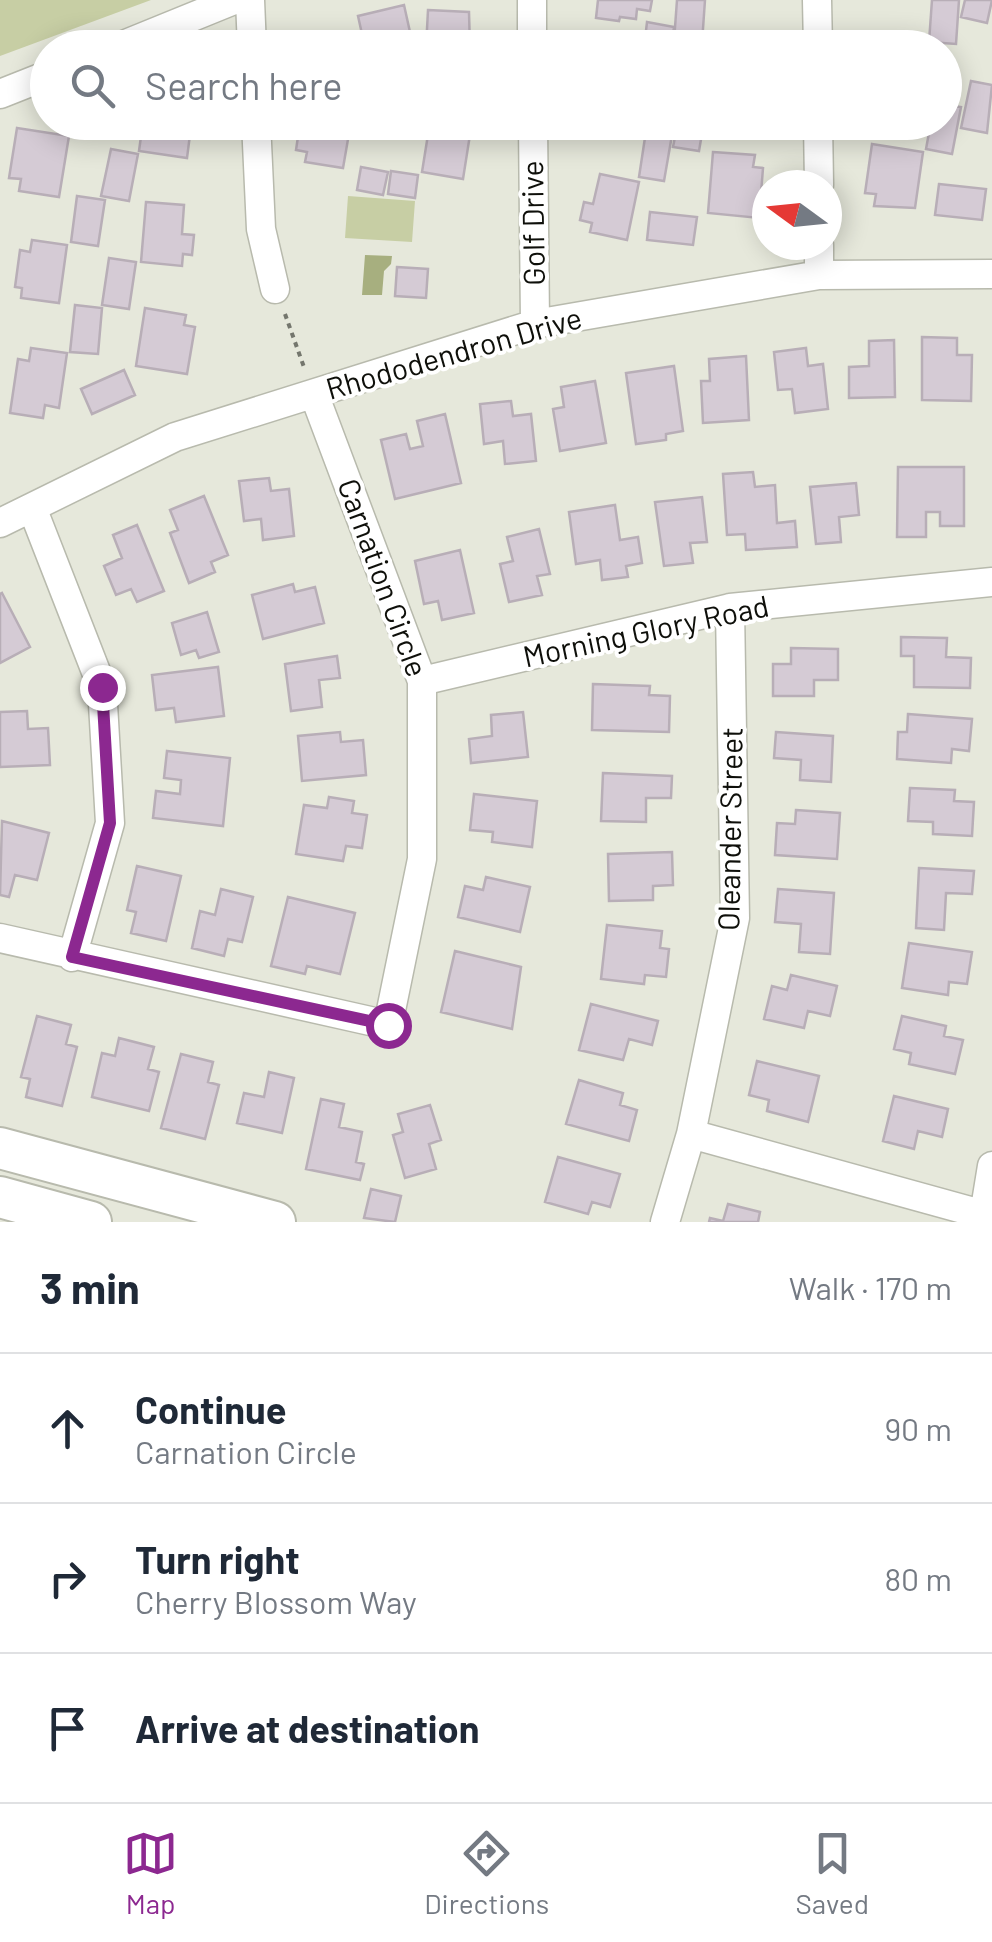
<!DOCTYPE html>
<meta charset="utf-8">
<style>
:root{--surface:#fff;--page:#f2f2f3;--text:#1f2937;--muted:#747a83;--line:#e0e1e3;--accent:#8c2890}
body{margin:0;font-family:Barlow,sans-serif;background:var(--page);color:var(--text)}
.compass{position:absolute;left:752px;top:170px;width:90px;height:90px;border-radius:50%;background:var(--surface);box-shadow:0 5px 25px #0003;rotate:285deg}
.stop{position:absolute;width:30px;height:30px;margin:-22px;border:8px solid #8c2890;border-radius:50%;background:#fff}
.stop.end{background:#8c2890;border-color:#fff;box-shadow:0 2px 10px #0008}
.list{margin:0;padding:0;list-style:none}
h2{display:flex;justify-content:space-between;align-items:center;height:130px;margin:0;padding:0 40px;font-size:42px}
h2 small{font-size:32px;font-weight:400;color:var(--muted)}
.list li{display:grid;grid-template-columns:65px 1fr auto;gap:30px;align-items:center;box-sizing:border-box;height:150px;padding:0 40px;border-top:2px solid var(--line)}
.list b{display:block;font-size:38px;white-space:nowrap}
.list p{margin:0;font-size:32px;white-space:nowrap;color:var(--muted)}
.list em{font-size:32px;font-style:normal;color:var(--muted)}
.icon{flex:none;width:55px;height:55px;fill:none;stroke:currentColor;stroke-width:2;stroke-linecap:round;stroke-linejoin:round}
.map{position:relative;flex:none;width:992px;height:1222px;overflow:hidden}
.search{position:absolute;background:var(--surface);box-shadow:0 5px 25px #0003;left:30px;right:30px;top:30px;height:110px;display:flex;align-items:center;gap:25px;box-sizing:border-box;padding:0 35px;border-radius:55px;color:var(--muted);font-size:38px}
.sheet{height:580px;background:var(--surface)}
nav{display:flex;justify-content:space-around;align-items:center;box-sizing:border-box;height:140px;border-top:2px solid var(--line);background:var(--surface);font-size:28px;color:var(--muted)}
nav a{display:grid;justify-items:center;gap:5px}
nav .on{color:var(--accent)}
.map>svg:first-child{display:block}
.park{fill:#c7cea4}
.water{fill:#a7af7f}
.building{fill:#d5cbd5;stroke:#b8aeb7;stroke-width:2.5}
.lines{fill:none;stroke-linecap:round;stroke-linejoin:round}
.street-casing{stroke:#b8baad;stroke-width:31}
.secondary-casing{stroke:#b8baad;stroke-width:44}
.path{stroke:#74766d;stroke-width:4;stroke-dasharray:5 5;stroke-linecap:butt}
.street{stroke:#fff;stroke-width:28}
.secondary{stroke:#fff;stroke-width:40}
.route{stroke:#8c2890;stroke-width:12}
.labels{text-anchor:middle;stroke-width:8;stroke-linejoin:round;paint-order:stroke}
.street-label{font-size:30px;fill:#0e0f0a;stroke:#fff}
</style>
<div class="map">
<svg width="992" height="1222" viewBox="0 0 992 1222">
<rect width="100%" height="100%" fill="#e6e8db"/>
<!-- park -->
<path class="park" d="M 0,0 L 151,0 L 0,56 Z
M 348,196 L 415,201 L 412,242 L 345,238 Z"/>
<!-- water -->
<path class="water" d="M 365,255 L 392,256 L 391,264 L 384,271 L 382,295 L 362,295 Z"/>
<!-- building -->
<path class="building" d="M 598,0 L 652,0 L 650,11 L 637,9 L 636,19 L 620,17 L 619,21 L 596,18 Z
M 677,0 L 705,0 L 702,43 L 674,41 Z
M 932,0 L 959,0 L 956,44 L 929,42 Z
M 965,0 L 992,0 L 987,23 L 961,17 Z
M 404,5 L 410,32 L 364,43 L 358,16 Z
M 428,10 L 469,12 L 470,48 L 426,48 Z
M 647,22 L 674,27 L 671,48 L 644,48 Z
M 873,36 L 923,44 L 923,48 L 871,48 Z
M 971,81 L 992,85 L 987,133 L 961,128 Z
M 944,105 L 961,107 L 952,154 L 926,149 L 931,122 L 944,122 Z
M 76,122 L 114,122 L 82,136 Z
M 143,122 L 182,122 L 191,127 L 187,158 L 139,151 Z
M 310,122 L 351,122 L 343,168 L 305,162 L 307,152 L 296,150 L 299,130 L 308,132 Z
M 430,122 L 472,122 L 463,179 L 422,172 Z
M 591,122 L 630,122 L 630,130 L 591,127 Z
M 678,122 L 704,122 L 699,151 L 673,147 Z
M 17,128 L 69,136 L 59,197 L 19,191 L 21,179 L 9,178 Z
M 646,131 L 672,135 L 664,181 L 639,177 Z
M 872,144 L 923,152 L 915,208 L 874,206 L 876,194 L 865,193 Z
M 111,149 L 138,154 L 129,201 L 101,196 Z
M 713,152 L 755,155 L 753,167 L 763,168 L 759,218 L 708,213 Z
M 361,167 L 388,172 L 383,195 L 357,190 Z
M 391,171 L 418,175 L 415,198 L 388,194 Z
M 600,174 L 639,182 L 627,240 L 590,232 L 592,223 L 580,220 L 584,202 L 593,204 Z
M 939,184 L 986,189 L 982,220 L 935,215 Z
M 77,196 L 105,200 L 98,246 L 71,242 Z
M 146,202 L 184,205 L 182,234 L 194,235 L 192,255 L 183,254 L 182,266 L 141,262 Z
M 650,212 L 697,217 L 693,245 L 647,240 Z
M 32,240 L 67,245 L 59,303 L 21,298 L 22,288 L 15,287 L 20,250 L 30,252 Z
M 109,258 L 136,262 L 129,309 L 102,305 Z
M 397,267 L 428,269 L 426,298 L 395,296 Z
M 75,305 L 102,308 L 98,354 L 70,352 Z
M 145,308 L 186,315 L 184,325 L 195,327 L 187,374 L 136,366 Z
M 922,337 L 957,338 L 957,355 L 972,355 L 971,401 L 922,400 Z
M 894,340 L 895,397 L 849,398 L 849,367 L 869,366 L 869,341 Z
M 31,348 L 67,353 L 59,408 L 45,405 L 43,418 L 10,413 L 18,359 L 29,361 Z
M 806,348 L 808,366 L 823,364 L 828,409 L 795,413 L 792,389 L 778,390 L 774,352 Z
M 746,356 L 749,420 L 703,423 L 701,381 L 710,381 L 709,359 Z
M 674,366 L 683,431 L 666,434 L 666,440 L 636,444 L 626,373 Z
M 124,370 L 135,395 L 92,414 L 81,389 Z
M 595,381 L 606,443 L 560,451 L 553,409 L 564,407 L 561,387 Z
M 511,401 L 513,416 L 531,414 L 536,461 L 505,464 L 503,441 L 484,444 L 480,404 Z
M 445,414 L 461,483 L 395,499 L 381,440 L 406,434 L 410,449 L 423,446 L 417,421 Z
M 898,467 L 964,467 L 964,526 L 940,526 L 940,512 L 926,512 L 926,537 L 897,537 Z
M 753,472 L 755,487 L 775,485 L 777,523 L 795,521 L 797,547 L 746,550 L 745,534 L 727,535 L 723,474 Z
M 269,478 L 271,491 L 289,489 L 294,536 L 263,540 L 261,519 L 244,521 L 239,481 Z
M 856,483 L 859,515 L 839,517 L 841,542 L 816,544 L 810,487 Z
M 204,496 L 228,555 L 211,562 L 215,572 L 189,583 L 170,533 L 178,530 L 170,510 Z
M 702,497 L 707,542 L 690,543 L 693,563 L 664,566 L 655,502 Z
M 615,505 L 620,540 L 638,537 L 642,563 L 626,566 L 628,577 L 602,580 L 600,560 L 576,564 L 569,512 Z
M 137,525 L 164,591 L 137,602 L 131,589 L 116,595 L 104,566 L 122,558 L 113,535 Z
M 539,529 L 550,574 L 537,576 L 542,595 L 509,602 L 500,564 L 513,561 L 507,537 Z
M 460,550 L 474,613 L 442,620 L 438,601 L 424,604 L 415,561 Z
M 293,584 L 295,592 L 315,587 L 324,623 L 263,639 L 252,595 Z
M 2,593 L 30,647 L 0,663 L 0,594 Z
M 207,612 L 219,652 L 199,658 L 196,650 L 181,655 L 172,623 Z
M 901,637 L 947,638 L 946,657 L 971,658 L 970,688 L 914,687 L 914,656 L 901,656 Z
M 791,648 L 838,649 L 838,680 L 814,680 L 814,696 L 773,696 L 773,664 L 791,664 Z
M 337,656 L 340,678 L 319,680 L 322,707 L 291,711 L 285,664 Z
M 218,667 L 224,716 L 176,722 L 174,708 L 156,710 L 152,675 Z
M 593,684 L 650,686 L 649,695 L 670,696 L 669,732 L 592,730 Z
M 27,711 L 28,729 L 48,728 L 50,765 L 0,767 L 0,712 Z
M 523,712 L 528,757 L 471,763 L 469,739 L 492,736 L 491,715 Z
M 908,714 L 972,719 L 969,751 L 952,749 L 951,763 L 897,759 L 898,732 L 907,732 Z
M 340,732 L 341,742 L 363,740 L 366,775 L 302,781 L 298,736 Z
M 776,732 L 833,736 L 831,782 L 800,780 L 801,760 L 774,758 Z
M 167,751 L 230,758 L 223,826 L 153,818 L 156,791 L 180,794 L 181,780 L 164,778 Z
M 603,773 L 672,776 L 671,798 L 646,798 L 646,822 L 601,821 Z
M 910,788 L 955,790 L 954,801 L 974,802 L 972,836 L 933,834 L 933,822 L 908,821 Z
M 474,794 L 537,801 L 532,847 L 492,842 L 493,832 L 470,830 Z
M 329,797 L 354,801 L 352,813 L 367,815 L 362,848 L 346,846 L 343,861 L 296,854 L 304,805 L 327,808 Z
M 796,810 L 840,813 L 837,859 L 775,855 L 777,823 L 795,824 Z
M 2,821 L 49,833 L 37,880 L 15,875 L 9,897 L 0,895 Z
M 672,852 L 673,885 L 653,886 L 653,900 L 609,901 L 608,854 Z
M 137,866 L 181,876 L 166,941 L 131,933 L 136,912 L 127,910 Z
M 919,868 L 974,871 L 972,894 L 946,893 L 944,930 L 916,928 Z
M 486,877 L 530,887 L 520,932 L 458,917 L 465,886 L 483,890 Z
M 221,889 L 253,897 L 242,942 L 228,939 L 224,956 L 192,948 L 200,911 L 215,915 Z
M 778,889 L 834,893 L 830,954 L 799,952 L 801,924 L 775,922 Z
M 288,897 L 355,913 L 340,974 L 307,966 L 305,974 L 271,966 Z
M 607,925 L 662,931 L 660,948 L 669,949 L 666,977 L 645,975 L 644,984 L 601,979 Z
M 909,943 L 972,952 L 967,984 L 949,982 L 948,995 L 902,988 Z
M 455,951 L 521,967 L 512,1029 L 441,1012 Z
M 791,975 L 837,986 L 830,1016 L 808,1011 L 804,1028 L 764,1019 L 772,986 L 787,990 Z
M 591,1004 L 658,1021 L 652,1045 L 629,1039 L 623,1060 L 579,1050 Z
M 37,1016 L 71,1025 L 66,1044 L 77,1047 L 62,1106 L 26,1097 L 30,1079 L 21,1077 Z
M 902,1016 L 946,1026 L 944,1036 L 963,1040 L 955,1074 L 909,1064 L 911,1053 L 894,1049 Z
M 119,1038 L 154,1047 L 148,1069 L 159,1072 L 149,1111 L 92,1097 L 102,1053 L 115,1056 Z
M 181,1054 L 213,1062 L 208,1082 L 219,1085 L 205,1139 L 161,1128 Z
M 757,1061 L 819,1076 L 808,1122 L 767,1111 L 769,1100 L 749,1095 Z
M 269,1072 L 294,1078 L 282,1133 L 237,1123 L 244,1093 L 264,1097 Z
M 579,1080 L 623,1093 L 620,1105 L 637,1110 L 629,1141 L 566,1124 Z
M 894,1096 L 948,1109 L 942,1137 L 918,1131 L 914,1149 L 883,1141 Z
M 321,1099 L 344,1104 L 339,1127 L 362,1132 L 356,1162 L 364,1164 L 360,1180 L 306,1169 Z
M 430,1105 L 441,1140 L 429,1144 L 436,1169 L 405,1178 L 393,1135 L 403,1132 L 398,1114 Z
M 558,1157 L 620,1174 L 610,1207 L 592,1202 L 588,1214 L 545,1202 Z
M 371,1189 L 401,1196 L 395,1222 L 364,1218 Z
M 728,1204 L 760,1212 L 758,1222 L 709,1222 L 710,1218 L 723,1221 Z"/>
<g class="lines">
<defs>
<path id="street" d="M 250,0 L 252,48
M 532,0 L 532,48
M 817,0 L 818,48
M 116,48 L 234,0
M 0,94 L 48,75
M 256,122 L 261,229 L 275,289
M 533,122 L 535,324
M 818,122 L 819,185
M 819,275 L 819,245
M 33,510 L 102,687 L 110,823 L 72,957
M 0,523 L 175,437 L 535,324 L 819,275 L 992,274
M 422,681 L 730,608 L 992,582
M 0,938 L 388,1025 L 422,859 L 422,681 L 314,394
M 691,1134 L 992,1217
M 984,1215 L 992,1166
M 665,1222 L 691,1134 L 735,918 L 730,608"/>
<path id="secondary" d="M 0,1148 L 275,1222
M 0,1197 L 91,1222"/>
</defs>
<!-- street casing -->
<use href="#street" class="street-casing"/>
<!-- secondary casing -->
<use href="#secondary" class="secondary-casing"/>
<!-- path -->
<path class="path" d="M 285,314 L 305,370"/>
<!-- street -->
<use href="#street" class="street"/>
<!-- secondary -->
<use href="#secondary" class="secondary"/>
</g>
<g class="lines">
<!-- route -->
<path class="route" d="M 102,687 L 110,823 L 72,957 L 388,1025"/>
</g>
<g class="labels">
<!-- street labels -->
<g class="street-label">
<text transform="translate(534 223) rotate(-91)" y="10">Golf Drive</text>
<text transform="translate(454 354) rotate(-16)" y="10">Rhododendron Drive</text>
<text transform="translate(382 578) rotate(70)" y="10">Carnation Circle</text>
<text transform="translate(646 632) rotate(-12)" y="10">Morning Glory Road</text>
<text transform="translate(731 829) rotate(-89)" y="10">Oleander Street</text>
</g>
</g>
</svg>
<svg class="compass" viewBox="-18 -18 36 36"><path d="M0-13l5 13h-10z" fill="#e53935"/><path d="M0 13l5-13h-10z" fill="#747a83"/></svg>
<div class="stop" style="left:388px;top:1025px"></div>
<div class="stop end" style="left:102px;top:687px"></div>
<div class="search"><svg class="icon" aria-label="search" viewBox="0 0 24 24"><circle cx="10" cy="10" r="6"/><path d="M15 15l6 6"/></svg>Search here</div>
</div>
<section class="sheet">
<h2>3 min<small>Walk · 170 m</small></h2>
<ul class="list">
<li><svg class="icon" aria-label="ahead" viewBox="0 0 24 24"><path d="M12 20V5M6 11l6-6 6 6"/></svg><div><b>Continue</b><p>Carnation Circle</p></div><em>90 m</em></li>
<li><svg class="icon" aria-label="right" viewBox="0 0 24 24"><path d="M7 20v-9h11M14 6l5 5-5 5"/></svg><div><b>Turn right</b><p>Cherry Blossom Way</p></div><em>80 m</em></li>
<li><svg class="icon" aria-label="arrive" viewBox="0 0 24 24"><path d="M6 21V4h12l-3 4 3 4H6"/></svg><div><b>Arrive at destination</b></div></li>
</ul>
</section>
<nav>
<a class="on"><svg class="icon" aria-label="map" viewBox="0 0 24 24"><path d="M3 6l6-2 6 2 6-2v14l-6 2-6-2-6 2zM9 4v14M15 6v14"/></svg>Map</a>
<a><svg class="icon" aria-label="directions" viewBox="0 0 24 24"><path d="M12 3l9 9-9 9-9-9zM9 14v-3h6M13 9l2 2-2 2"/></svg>Directions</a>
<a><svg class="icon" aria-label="saved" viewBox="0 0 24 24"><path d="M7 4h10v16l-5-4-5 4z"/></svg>Saved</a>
</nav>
